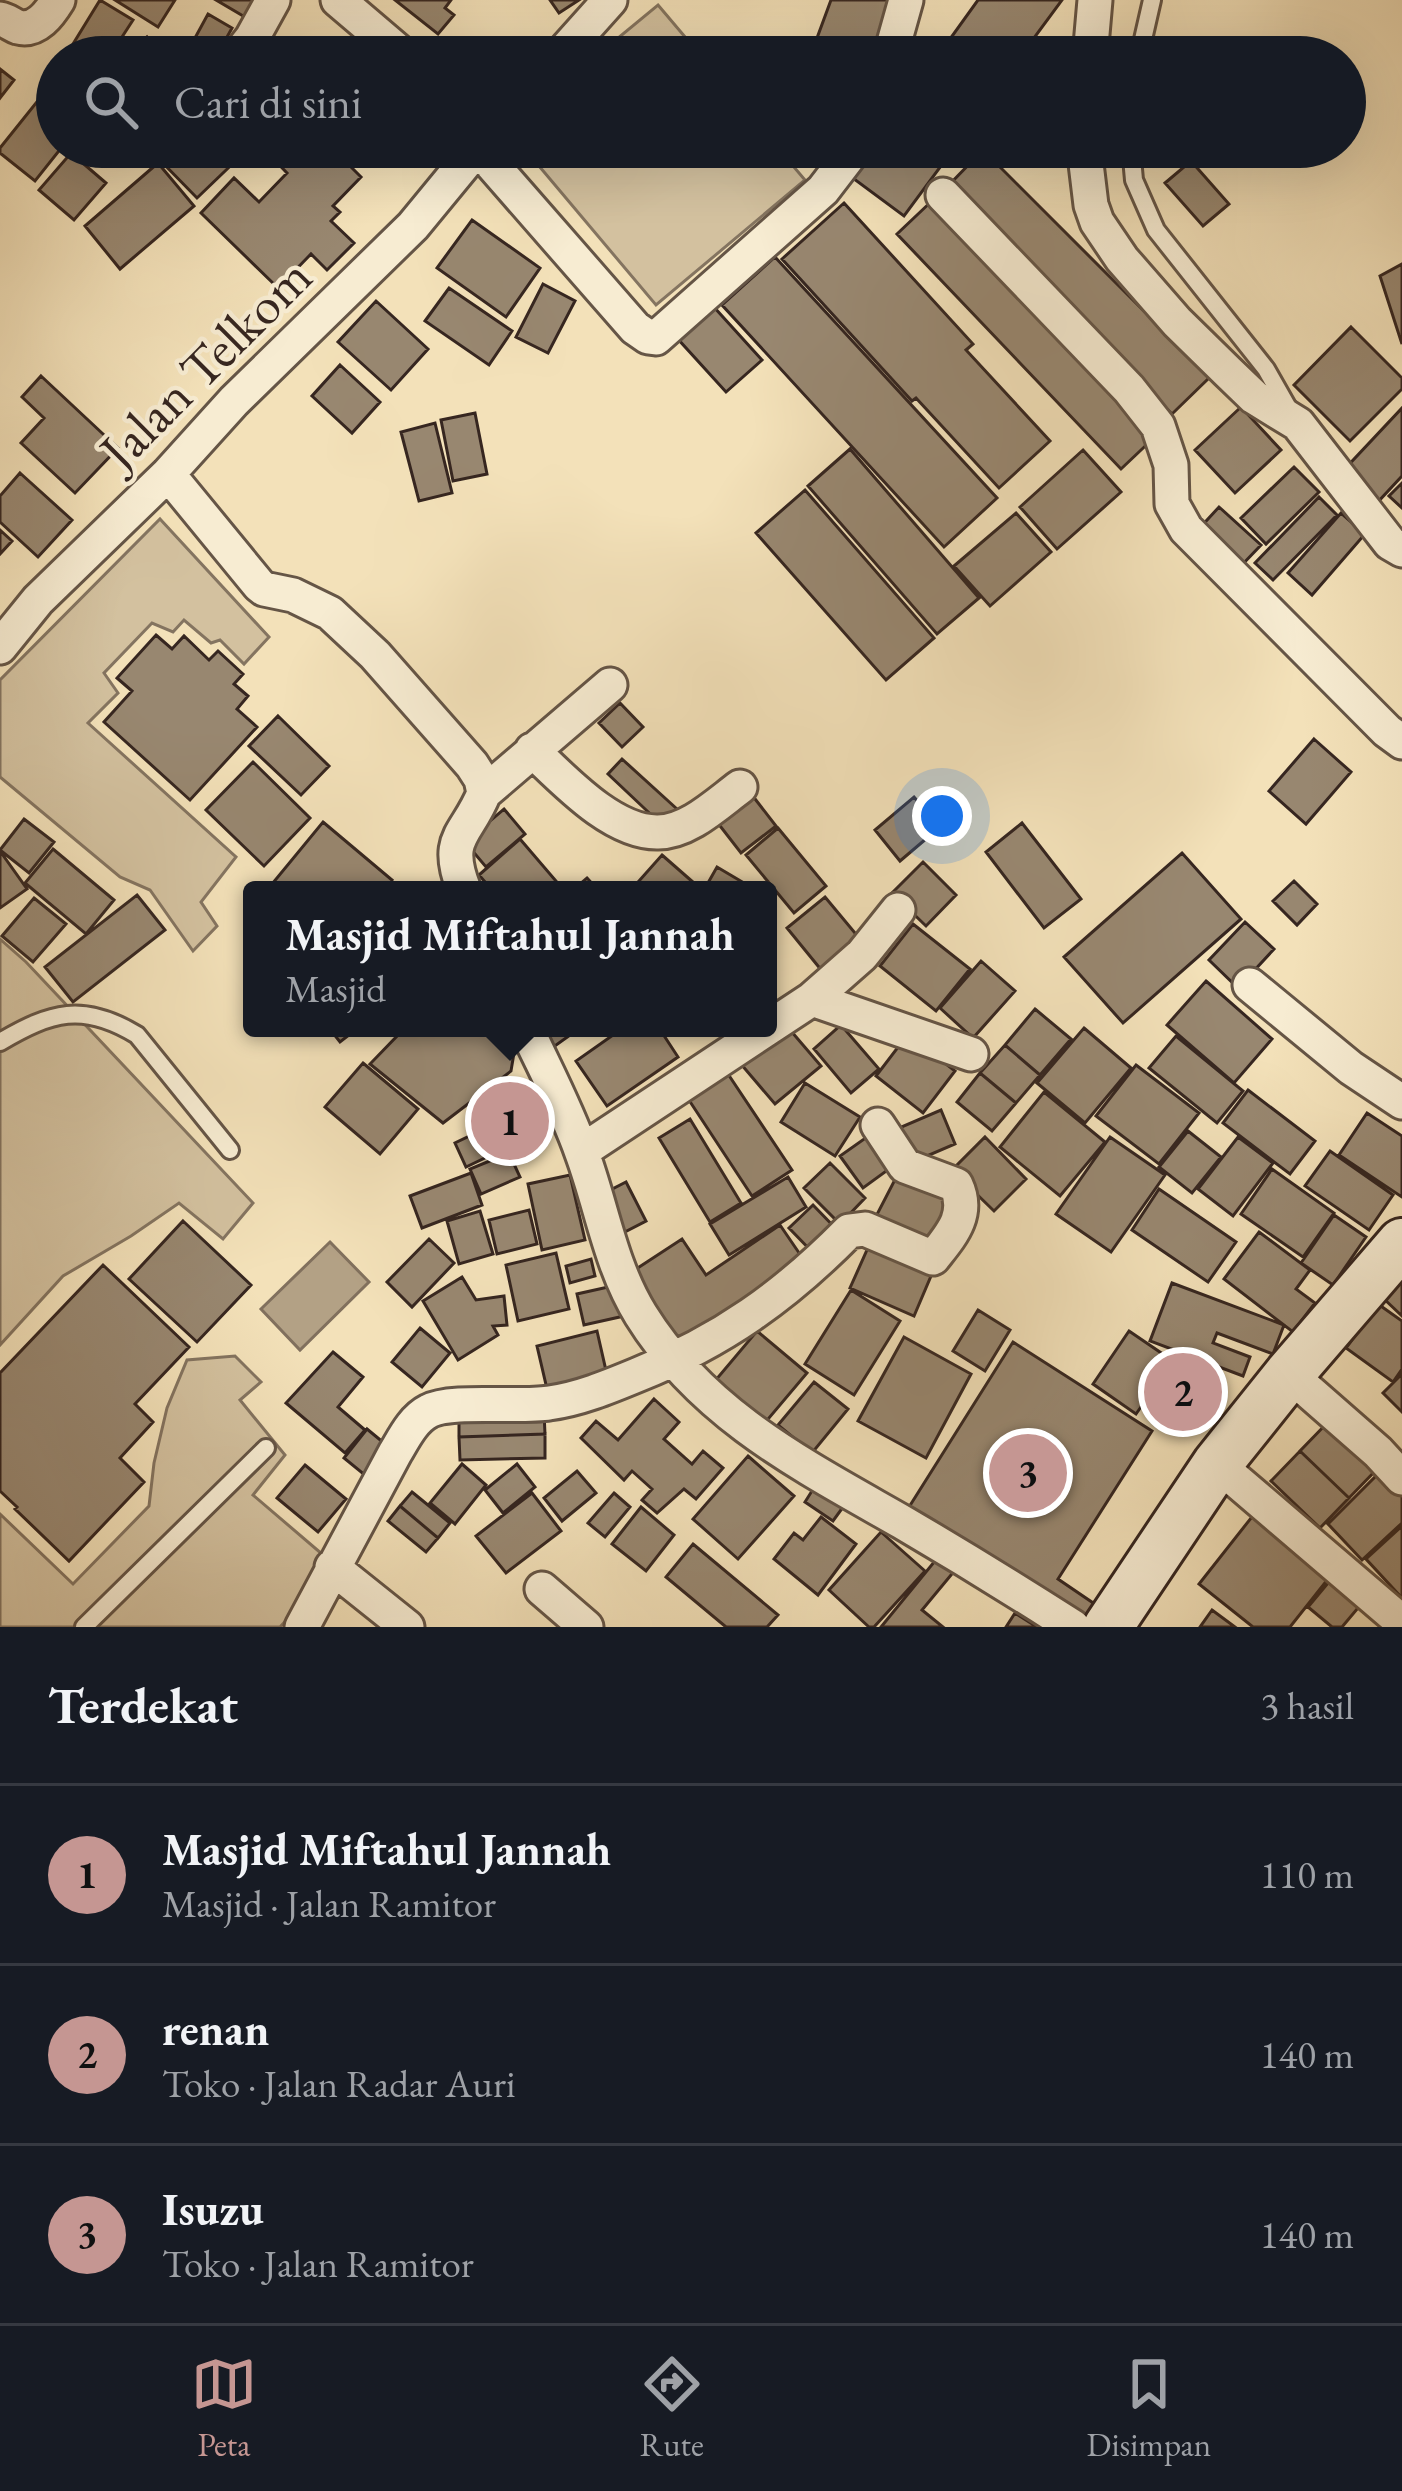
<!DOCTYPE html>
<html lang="id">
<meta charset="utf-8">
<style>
:root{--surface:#171b24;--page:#20242c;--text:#f1f3f6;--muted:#9ea1a6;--line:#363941;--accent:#c59692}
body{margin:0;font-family:"EB Garamond",serif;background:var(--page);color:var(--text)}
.you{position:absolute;left:942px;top:816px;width:42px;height:42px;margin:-30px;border:9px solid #fff;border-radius:50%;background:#1a73e8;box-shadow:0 0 0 18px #1a73e833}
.badge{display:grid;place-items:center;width:78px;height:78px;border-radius:50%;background:var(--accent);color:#111;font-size:39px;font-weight:700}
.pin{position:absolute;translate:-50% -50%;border:6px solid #fff;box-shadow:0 3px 12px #0006}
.popup{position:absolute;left:243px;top:881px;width:534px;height:156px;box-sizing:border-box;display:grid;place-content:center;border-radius:12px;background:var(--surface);filter:drop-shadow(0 3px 9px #0005);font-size:39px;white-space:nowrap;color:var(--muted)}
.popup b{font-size:45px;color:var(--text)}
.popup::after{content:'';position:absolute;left:50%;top:100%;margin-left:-24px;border:24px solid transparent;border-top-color:var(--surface)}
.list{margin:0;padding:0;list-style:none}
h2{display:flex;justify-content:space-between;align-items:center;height:156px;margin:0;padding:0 48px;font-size:51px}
h2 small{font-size:39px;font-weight:400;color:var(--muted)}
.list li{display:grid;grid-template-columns:78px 1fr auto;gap:36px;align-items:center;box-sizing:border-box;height:180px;padding:0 48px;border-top:3px solid var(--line)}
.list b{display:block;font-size:45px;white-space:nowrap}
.list p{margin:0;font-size:39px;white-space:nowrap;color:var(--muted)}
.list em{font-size:39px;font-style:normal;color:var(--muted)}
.icon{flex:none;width:66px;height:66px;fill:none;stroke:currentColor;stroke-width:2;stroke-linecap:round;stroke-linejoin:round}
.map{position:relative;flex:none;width:1402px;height:1627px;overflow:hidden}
.search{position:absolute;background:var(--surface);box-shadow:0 12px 48px #0002;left:36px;right:36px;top:36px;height:132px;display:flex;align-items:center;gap:30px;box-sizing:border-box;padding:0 42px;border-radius:66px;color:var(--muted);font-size:45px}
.sheet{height:696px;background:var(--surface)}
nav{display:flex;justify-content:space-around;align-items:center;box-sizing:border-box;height:168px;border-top:3px solid var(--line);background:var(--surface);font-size:33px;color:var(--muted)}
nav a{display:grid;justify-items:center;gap:6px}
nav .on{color:var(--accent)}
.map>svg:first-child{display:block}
.green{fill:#d3c19f;stroke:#847460;stroke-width:3}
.water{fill:#b3a185;stroke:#81705d;stroke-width:3}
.building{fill:#988770;stroke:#362620;stroke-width:3}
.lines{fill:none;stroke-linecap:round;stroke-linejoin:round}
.lane-casing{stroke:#655546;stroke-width:22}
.street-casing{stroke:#655546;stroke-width:39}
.secondary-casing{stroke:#362620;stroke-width:54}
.lane{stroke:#f7ecd2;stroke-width:16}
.street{stroke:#f7ecd2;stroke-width:33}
.secondary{stroke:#f7ecd2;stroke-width:48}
.labels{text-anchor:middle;stroke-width:9;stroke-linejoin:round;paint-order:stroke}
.street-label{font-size:54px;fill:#362620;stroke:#f7ecd2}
</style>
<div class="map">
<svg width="1402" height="1627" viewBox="0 0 1402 1627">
<rect width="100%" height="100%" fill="#f3e1b9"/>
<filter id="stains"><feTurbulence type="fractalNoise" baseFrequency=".00167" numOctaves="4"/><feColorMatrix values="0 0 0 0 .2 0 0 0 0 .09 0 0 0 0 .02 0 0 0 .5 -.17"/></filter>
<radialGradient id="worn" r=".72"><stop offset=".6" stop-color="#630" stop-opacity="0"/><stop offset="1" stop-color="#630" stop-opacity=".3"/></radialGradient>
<!-- green -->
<path class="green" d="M 658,5 L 702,57 L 595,57 Z
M 523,147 L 777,147 L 805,180 L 656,305 Z
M 160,519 L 269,637 L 244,664 L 220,640 L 211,643 L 184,620 L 173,632 L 152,623 L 104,673 L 118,693 L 88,723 L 236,857 L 201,902 L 217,926 L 193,951 L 150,890 L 120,877 L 0,777 L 0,680 Z
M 0,939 L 26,962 L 253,1203 L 223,1239 L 179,1203 L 131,1236 L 63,1276 L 0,1345 Z
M 235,1356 L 261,1382 L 240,1400 L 285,1455 L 253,1495 L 336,1566 L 280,1627 L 0,1627 L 0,1514 L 73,1584 L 149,1506 L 154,1463 L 167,1408 L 187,1360 Z"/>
<!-- water -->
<path class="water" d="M 330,1242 L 369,1282 L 300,1350 L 261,1309 Z"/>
<!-- building -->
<path class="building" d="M 100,0 L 133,20 L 109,57 L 65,57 Z
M 115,0 L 175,0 L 158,27 Z
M 216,0 L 263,0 L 250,20 Z
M 395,0 L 451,0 L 445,8 L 454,15 L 438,34 Z
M 550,0 L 579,0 L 559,13 Z
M 831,0 L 894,0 L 873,57 L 810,57 Z
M 978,0 L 1062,0 L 1020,57 L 937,57 Z
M 208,14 L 232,28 L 216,57 L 202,57 L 189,49 Z
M 147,37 L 164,57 L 124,57 Z
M 0,69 L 14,80 L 0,98 Z
M 52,83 L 57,87 L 57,147 L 62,147 L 35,181 L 0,153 L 0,148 Z
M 165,147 L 250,147 L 197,198 L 156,156 Z
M 331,147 L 361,177 L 333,206 L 340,212 L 331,221 L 354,243 L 327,270 L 311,254 L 278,288 L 201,213 L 234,178 L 259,202 L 287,173 L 262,147 Z
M 784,147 L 839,147 L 832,165 Z
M 871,147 L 955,147 L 904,216 L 850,176 Z
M 983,150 L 1210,377 L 1172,414 L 946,188 Z
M 71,153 L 106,183 L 74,220 L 39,190 Z
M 1191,161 L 1229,204 L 1203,226 L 1165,183 Z
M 158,163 L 194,206 L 120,269 L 85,226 Z
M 936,197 L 1160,432 L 1121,469 L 897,234 Z
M 844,203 L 973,344 L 966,350 L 1050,441 L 999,488 L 916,398 L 912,401 L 782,259 Z
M 472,220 L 540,268 L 506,317 L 437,268 Z
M 775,257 L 997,498 L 944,547 L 722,305 Z
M 1402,264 L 1402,344 L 1380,276 Z
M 543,284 L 575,301 L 548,353 L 516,337 Z
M 449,288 L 512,331 L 489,365 L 425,321 Z
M 376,301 L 428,349 L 391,390 L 338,342 Z
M 713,306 L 762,360 L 726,392 L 677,338 Z
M 1351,327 L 1402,378 L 1402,389 L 1350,441 L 1294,385 Z
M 340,365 L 380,402 L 352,433 L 312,396 Z
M 41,376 L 118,448 L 75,493 L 21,443 L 44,418 L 22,397 Z
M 1241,407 L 1281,450 L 1235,493 L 1195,450 Z
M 1402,408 L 1402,476 L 1375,505 L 1341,473 Z
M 475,413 L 487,474 L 453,481 L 441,420 Z
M 435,423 L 452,493 L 419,501 L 401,432 Z
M 850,449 L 979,598 L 937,634 L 808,486 Z
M 1083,450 L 1121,492 L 1057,549 L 1020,507 Z
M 1294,467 L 1319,492 L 1266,544 L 1241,518 Z
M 20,473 L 72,520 L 38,557 L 0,522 L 0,496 Z
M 1402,483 L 1402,508 L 1389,496 Z
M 805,490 L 934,638 L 886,680 L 756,533 Z
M 1319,497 L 1337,515 L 1273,580 L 1255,563 Z
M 1219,507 L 1261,545 L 1239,568 L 1197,531 Z
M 1016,513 L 1051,552 L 990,606 L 954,566 Z
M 1341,513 L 1365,534 L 1312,595 L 1288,573 Z
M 0,530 L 12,541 L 0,554 Z
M 156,635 L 172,649 L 184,636 L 209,660 L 218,651 L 243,674 L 234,684 L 248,696 L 237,709 L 257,727 L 190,800 L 104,722 L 132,691 L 117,678 Z
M 620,703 L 643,727 L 622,747 L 599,723 Z
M 278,716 L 329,766 L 301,795 L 249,746 Z
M 1314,739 L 1351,772 L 1306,824 L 1269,791 Z
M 622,759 L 677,809 L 662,825 L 608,774 Z
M 253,762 L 310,818 L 264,866 L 206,810 Z
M 752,795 L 776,826 L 741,853 L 717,822 Z
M 914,797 L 940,827 L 900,861 L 875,830 Z
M 504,809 L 525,834 L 486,867 L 465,842 Z
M 24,819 L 54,842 L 29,873 L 0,850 Z
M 323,822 L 392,880 L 384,890 L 279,890 L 272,884 Z
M 1022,823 L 1081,899 L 1044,928 L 986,852 Z
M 778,828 L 826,886 L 794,913 L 746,855 Z
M 520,839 L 556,881 L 546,890 L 492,890 L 479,875 Z
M 53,849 L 114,900 L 86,934 L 25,883 Z
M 0,851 L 27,889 L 0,908 Z
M 1182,853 L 1241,919 L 1123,1023 L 1064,957 Z
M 662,855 L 694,883 L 688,890 L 631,890 Z
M 923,862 L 956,895 L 926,926 L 892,893 Z
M 717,867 L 744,883 L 756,890 L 704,890 Z
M 587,878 L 598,890 L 573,890 Z
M 1294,881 L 1317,904 L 1297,925 L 1273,901 Z
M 137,895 L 165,930 L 73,1002 L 45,967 Z
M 825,897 L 865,945 L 827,977 L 787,928 Z
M 34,898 L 66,924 L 33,962 L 2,936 Z
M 1245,922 L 1274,949 L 1238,988 L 1209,960 Z
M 913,924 L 970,969 L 936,1011 L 880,966 Z
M 981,961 L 1015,991 L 973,1038 L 940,1008 Z
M 1206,981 L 1272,1039 L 1234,1083 L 1167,1025 Z
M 1035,1009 L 1071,1039 L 1040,1075 L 1005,1045 Z
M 785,1024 L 821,1066 L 775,1104 L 740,1063 Z
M 841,1025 L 879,1069 L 851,1093 L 814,1049 Z
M 329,1028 L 358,1028 L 340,1042 Z
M 396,1028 L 508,1028 L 516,1041 L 511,1071 L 443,1123 L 370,1064 L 398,1035 Z
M 538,1028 L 580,1028 L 552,1048 Z
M 623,1028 L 659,1028 L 678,1057 L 607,1106 L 576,1061 Z
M 1084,1028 L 1131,1068 L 1085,1123 L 1037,1083 Z
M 908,1034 L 955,1071 L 923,1113 L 876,1076 Z
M 1176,1036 L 1243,1091 L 1217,1123 L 1149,1068 Z
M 1005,1045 L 1040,1075 L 1016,1103 L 980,1073 Z
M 363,1063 L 418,1109 L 380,1154 L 325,1107 Z
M 722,1065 L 792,1170 L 752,1196 L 683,1091 Z
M 1136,1065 L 1199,1113 L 1159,1164 L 1096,1116 Z
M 980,1073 L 1016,1103 L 992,1131 L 957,1102 Z
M 805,1083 L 860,1117 L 835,1156 L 781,1122 Z
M 522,1085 L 545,1131 L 499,1156 L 474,1110 Z
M 1248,1090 L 1315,1141 L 1290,1174 L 1223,1123 Z
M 1044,1092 L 1105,1142 L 1060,1196 L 1000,1147 Z
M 941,1110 L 955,1144 L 906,1165 L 892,1131 Z
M 1367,1113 L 1402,1136 L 1402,1197 L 1339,1155 Z
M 690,1119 L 741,1203 L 710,1222 L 659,1138 Z
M 482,1130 L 493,1154 L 466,1167 L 455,1143 Z
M 1188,1131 L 1221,1157 L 1192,1193 L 1159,1167 Z
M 874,1132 L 896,1164 L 863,1188 L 840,1156 Z
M 985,1137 L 1026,1179 L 994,1211 L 952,1170 Z
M 1110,1137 L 1165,1175 L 1111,1252 L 1056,1214 Z
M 1238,1137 L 1273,1163 L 1233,1216 L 1198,1189 Z
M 1330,1151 L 1393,1195 L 1369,1230 L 1305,1186 Z
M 509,1153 L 520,1177 L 481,1194 L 470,1169 Z
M 830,1163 L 865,1198 L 840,1224 L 804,1188 Z
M 901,1168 L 960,1198 L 930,1254 L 872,1224 Z
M 1272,1169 L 1334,1213 L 1303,1257 L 1241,1214 Z
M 471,1173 L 482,1205 L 422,1228 L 410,1196 Z
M 570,1175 L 585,1240 L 542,1250 L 528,1184 Z
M 788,1177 L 806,1207 L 729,1255 L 710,1224 Z
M 626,1182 L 646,1221 L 617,1236 L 597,1197 Z
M 1159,1189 L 1236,1242 L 1208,1282 L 1132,1230 Z
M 813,1205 L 841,1234 L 817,1257 L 789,1228 Z
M 529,1210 L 537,1244 L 497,1254 L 489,1220 Z
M 480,1211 L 493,1254 L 459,1264 L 447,1221 Z
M 1334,1215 L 1366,1237 L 1333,1285 L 1301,1263 Z
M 183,1221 L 251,1285 L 197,1342 L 129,1279 Z
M 780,1225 L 808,1266 L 679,1354 L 627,1275 L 682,1239 L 706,1275 Z
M 1259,1232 L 1310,1270 L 1296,1289 L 1315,1303 L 1293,1332 L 1224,1279 Z
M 429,1239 L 454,1263 L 412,1307 L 387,1282 Z
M 871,1241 L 934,1269 L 914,1316 L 850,1288 Z
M 556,1253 L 569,1309 L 518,1321 L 506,1265 Z
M 591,1259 L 595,1276 L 570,1283 L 566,1266 Z
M 103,1265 L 189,1347 L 135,1404 L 153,1422 L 120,1458 L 144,1482 L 69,1561 L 15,1509 L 17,1507 L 0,1491 L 0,1373 Z
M 462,1277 L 476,1300 L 504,1296 L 507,1325 L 493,1326 L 498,1335 L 458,1360 L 423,1301 Z
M 1402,1277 L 1402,1316 L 1383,1298 Z
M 1172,1283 L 1284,1325 L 1273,1354 L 1217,1333 L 1213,1343 L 1250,1357 L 1243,1376 L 1150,1341 Z
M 617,1285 L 624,1316 L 584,1325 L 577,1294 Z
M 851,1290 L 900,1321 L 854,1395 L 805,1364 Z
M 1378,1304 L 1402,1321 L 1402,1369 L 1393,1382 L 1346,1348 Z
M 978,1310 L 1010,1330 L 985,1371 L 953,1351 Z
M 420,1328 L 450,1353 L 422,1387 L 392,1362 Z
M 597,1331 L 607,1375 L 547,1389 L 537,1346 Z
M 757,1331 L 807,1373 L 758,1431 L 709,1388 Z
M 1129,1331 L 1173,1361 L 1136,1414 L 1093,1384 Z
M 904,1337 L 971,1374 L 926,1458 L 858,1421 Z
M 1013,1342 L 1152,1431 L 1058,1579 L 1102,1609 L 1090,1627 L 904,1515 Z
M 333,1352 L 363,1377 L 338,1407 L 365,1430 L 345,1453 L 286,1403 Z
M 1179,1360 L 1214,1385 L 1187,1423 L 1152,1399 Z
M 1402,1374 L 1402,1412 L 1383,1393 Z
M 814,1382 L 848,1409 L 812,1453 L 778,1425 Z
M 654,1399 L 679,1422 L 664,1439 L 692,1464 L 703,1451 L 723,1468 L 696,1499 L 684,1489 L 657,1513 L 642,1500 L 652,1489 L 632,1471 L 624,1480 L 581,1438 L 596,1421 L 618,1440 Z
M 544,1412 L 545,1434 L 459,1437 L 459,1415 Z
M 1329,1421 L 1378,1468 L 1349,1498 L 1300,1451 Z
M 367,1429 L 390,1448 L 366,1476 L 344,1458 Z
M 545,1434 L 545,1458 L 460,1460 L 459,1437 Z
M 1300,1451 L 1349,1498 L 1320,1528 L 1271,1481 Z
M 748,1456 L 794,1496 L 738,1559 L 693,1519 Z
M 462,1464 L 486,1485 L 455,1524 L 430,1503 Z
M 517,1464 L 535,1487 L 503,1513 L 485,1490 Z
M 305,1465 L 346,1499 L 318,1532 L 277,1498 Z
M 577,1471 L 596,1493 L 562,1521 L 544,1498 Z
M 1381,1471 L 1402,1494 L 1402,1523 L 1362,1560 L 1328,1524 Z
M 817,1483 L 846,1503 L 833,1521 L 805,1502 Z
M 412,1492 L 450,1523 L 438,1538 L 400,1506 Z
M 532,1493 L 561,1531 L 506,1573 L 476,1536 Z
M 614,1493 L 630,1507 L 605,1537 L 588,1523 Z
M 400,1506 L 438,1538 L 426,1552 L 388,1521 Z
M 641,1507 L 674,1535 L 646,1571 L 612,1544 Z
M 1255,1513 L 1332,1574 L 1290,1627 L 1253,1627 L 1199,1584 Z
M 821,1517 L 856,1544 L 818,1595 L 774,1559 L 794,1533 L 803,1540 Z
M 1402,1526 L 1402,1598 L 1366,1559 Z
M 881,1532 L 925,1571 L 874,1627 L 869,1627 L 829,1590 Z
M 693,1544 L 778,1615 L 767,1627 L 726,1627 L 666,1577 Z
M 939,1556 L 956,1569 L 922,1610 L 943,1627 L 881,1627 Z
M 1333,1577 L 1363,1602 L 1342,1627 L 1332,1627 L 1308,1607 Z
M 1212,1610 L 1235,1627 L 1200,1627 Z
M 1015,1613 L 1037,1627 L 1006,1627 Z"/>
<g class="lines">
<defs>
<path id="lane" d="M 1139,57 L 1152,0
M 1131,147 L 1134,180 L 1156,230 L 1266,369 L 1291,413
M 0,1042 C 51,1012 83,1002 137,1035 L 230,1150
M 84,1627 L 266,1448"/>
<path id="street" d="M 338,0 L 405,57
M 0,19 C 7,20 12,25 18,27 C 37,32 50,13 58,0
M 237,57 L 252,38 L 273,0
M 559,57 L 610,0
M 890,57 L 906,0
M 1090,57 L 1095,0
M 1084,147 L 1091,205 L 1097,222 L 1122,259 L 1177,322 L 1227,371 L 1254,397 L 1298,424 L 1390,543 L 1402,550
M 474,152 L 489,161 L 635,328 L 648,337 L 656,338 L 823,190 L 856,147
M 943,195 L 1129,389 L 1158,426 L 1171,465 L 1172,504 L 1186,529 L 1387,731 L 1402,742
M 168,474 L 259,585 L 264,589 L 293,595 L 330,613 L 375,655 L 472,765 L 481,779 L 484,793 C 467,836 443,836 464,890
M 0,647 L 38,600 L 168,474 L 234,401 L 413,226 L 478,147
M 532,750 C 563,779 612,833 658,832 C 688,832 717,804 740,787
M 484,793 L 610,685
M 1250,985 L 1351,1068 L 1402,1102
M 812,999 L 971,1054
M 526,1028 C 545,1069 567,1110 582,1153 C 602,1207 610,1265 641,1315 C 703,1415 804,1466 902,1522 C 960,1556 1017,1591 1073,1627
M 768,1028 L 812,999 L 862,955 L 898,910
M 582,1151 L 768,1028
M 1289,1374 L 1378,1452 L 1402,1478
M 1217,1464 L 1396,1617
M 332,1567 L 407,1627
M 542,1589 L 586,1627
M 302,1627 L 395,1453 C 404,1438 413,1419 429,1411 C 451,1399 518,1408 549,1403 C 579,1399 608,1387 637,1375 C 722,1341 785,1296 849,1231 L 865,1229 L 933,1258 C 951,1235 970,1215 956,1185 L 905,1166 L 878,1125"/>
<path id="secondary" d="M 1108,1627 L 1217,1464 L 1289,1374 L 1402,1243"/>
</defs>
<!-- lane casing -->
<use href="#lane" class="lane-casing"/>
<!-- street casing -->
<use href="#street" class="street-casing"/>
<!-- secondary casing -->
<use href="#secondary" class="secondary-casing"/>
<!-- lane -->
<use href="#lane" class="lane"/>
<!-- street -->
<use href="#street" class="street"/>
<!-- secondary -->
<use href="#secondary" class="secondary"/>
</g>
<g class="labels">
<!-- street labels -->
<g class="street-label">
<text transform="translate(205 363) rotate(-45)" y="19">Jalan Telkom</text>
</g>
</g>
<rect width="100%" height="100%" filter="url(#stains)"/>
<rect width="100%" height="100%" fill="url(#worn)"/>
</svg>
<div class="you"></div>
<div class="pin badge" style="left:510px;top:1121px">1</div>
<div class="popup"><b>Masjid Miftahul Jannah</b>Masjid</div>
<div class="pin badge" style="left:1183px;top:1392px">2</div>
<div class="pin badge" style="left:1028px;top:1473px">3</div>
<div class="search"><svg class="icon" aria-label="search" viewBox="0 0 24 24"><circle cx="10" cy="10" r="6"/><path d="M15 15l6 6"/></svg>Cari di sini</div>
</div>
<section class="sheet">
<h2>Terdekat<small>3 hasil</small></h2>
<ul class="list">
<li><span class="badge">1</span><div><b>Masjid Miftahul Jannah</b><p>Masjid · Jalan Ramitor</p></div><em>110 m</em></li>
<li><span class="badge">2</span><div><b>renan</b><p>Toko · Jalan Radar Auri</p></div><em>140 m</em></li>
<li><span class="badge">3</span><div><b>Isuzu</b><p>Toko · Jalan Ramitor</p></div><em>140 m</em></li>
</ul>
</section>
<nav>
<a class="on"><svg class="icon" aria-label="map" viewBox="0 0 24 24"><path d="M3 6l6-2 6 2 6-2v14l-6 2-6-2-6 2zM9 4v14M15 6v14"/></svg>Peta</a>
<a><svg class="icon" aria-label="directions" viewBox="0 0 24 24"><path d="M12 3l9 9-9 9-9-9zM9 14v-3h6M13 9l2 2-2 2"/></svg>Rute</a>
<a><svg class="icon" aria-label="saved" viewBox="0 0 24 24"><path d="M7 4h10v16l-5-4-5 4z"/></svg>Disimpan</a>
</nav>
